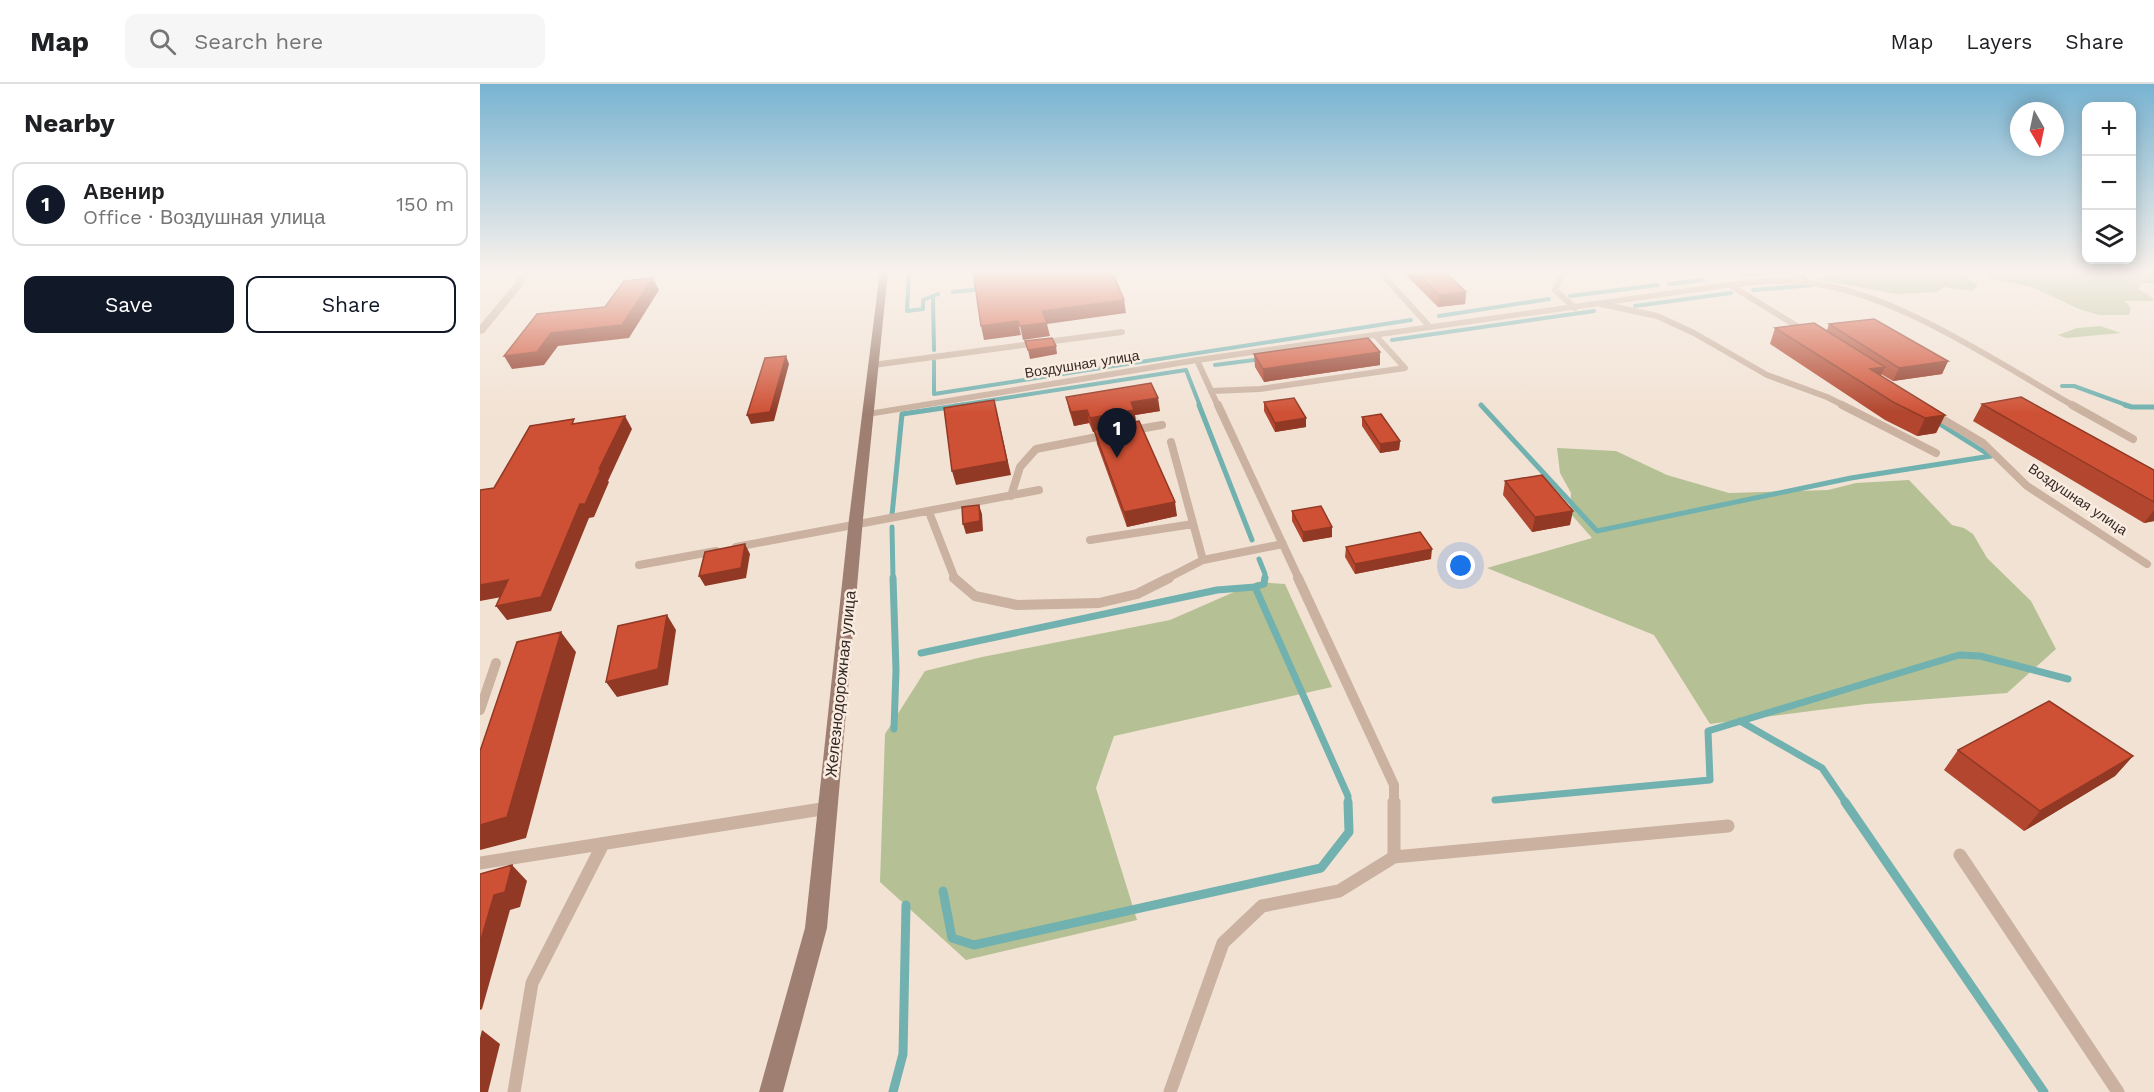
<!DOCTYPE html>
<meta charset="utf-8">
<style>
:root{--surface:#fff;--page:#f6f6f6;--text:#202124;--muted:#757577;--line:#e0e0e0;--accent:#111827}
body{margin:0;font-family:"Work Sans",sans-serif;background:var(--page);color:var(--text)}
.controls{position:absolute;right:18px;top:18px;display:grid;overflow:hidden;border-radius:12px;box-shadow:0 3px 15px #0003}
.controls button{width:54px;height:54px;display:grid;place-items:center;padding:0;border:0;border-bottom:2px solid var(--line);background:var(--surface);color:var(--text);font:30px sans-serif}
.compass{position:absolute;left:1530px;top:18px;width:54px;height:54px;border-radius:50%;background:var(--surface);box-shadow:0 3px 15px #0003;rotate:171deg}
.you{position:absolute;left:981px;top:482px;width:21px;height:21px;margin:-15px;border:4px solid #fff;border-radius:50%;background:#1a73e8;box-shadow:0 0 0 9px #1a73e833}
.badge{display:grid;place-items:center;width:39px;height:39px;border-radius:50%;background:var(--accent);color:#fff;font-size:20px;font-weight:700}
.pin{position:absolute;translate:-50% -50px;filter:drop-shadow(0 2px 3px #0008)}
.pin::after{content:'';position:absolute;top:32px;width:21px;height:18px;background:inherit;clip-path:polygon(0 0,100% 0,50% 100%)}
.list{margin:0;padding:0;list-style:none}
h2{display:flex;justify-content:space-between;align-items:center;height:78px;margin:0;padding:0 24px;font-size:26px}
h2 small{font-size:20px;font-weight:400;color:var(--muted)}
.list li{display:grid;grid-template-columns:39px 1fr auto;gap:18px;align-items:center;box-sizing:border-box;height:84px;margin:0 12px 12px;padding:0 12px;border:2px solid var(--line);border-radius:12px}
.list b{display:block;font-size:22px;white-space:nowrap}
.list p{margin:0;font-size:20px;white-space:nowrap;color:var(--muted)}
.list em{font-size:20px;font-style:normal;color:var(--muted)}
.actions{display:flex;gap:12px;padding:18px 24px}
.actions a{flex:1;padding:14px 0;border:2px solid var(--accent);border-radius:12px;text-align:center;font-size:21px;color:var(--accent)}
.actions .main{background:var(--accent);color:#fff}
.icon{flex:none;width:33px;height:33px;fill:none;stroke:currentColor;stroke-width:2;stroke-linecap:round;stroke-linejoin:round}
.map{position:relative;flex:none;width:1674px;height:1008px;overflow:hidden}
header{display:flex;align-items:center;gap:36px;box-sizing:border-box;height:84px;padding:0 30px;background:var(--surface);border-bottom:2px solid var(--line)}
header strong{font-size:28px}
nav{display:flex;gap:33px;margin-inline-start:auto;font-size:21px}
.search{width:420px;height:54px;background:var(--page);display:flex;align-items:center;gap:15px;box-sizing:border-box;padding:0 21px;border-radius:12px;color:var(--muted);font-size:22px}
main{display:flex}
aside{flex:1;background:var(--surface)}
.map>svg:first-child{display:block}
.green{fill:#b5c194}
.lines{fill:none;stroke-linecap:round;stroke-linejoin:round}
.stream-far3{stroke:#71b1af;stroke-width:4}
.stream-far2{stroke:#71b1af;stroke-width:5}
.stream-far1{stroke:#71b1af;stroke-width:7}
.stream{stroke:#71b1af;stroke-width:9}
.lane-far3{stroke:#cab1a0;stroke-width:6}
.lane-far2{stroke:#cab1a0;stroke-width:8}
.lane-far1{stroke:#cab1a0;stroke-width:10}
.lane{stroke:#cab1a0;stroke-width:13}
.street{fill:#cab1a0;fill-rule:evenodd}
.secondary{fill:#9e7f71;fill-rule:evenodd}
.wall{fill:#b2462e}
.shaded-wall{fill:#913925}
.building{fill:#cf5135;stroke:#913925;stroke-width:1.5}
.labels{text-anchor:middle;stroke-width:5;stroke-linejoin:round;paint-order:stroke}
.far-street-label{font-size:14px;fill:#332824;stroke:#faece0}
.street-label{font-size:16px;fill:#332824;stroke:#faece0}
</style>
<header>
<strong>Map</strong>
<div class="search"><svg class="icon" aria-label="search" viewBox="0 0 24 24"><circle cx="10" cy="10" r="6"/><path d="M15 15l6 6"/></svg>Search here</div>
<nav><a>Map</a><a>Layers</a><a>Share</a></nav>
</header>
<main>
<aside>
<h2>Nearby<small></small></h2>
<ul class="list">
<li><span class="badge">1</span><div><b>Авенир</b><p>Office · Воздушная улица</p></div><em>150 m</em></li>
</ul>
<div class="actions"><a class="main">Save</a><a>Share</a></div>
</aside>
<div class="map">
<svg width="1674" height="1008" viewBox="0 0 1674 1008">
<rect width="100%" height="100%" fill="#f2e2d4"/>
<!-- green -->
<path class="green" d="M 1364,187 L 1470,187 L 1484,193 L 1498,201 L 1492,207 L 1464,203 L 1456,208 L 1417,210 L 1334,195 L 1364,190 Z
M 1503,187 L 1619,187 L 1643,192 L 1649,190 L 1648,187 L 1674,187 L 1674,199 L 1660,199 L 1659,205 L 1674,215 L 1672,217 L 1645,217 L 1651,224 L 1649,231 L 1619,231 L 1599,225 L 1552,203 L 1509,194 Z
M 1620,242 L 1641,249 L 1586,254 L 1578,251 L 1597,244 Z
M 1077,364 L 1136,367 L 1187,391 L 1249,409 L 1348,406 L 1376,399 L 1429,396 L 1472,441 L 1484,444 L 1493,450 L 1507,474 L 1551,517 L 1576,565 L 1527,609 L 1386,620 L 1230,640 L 1174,551 L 1007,484 L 1112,454 L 1090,429 L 1091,409 L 1080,389 Z
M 777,498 L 805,500 L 852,603 L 634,652 L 616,704 L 657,836 L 486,876 L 400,798 L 405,650 L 445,587 L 502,573 L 690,536 Z"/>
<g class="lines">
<!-- stream-far3 -->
<path class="stream-far3" d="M 429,187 L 427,227 L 443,225 L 443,216 L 458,210
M 1304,187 L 1325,194
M 1325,189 L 1329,187
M 626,190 L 645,187
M 1262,191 L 1300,187
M 1189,200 L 1223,196
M 1273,206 L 1332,201
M 473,208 L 502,205
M 1090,212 L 1178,201
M 453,214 L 454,266
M 1155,222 L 1251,209
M 959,232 L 1069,215
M 912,256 L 1114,227
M 454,277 L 454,310 L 931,236
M 735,281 L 782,275
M 1582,302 L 1594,302 L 1649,322
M 473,322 L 706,286 L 720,322"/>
<!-- stream-far2 -->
<path class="stream-far2" d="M 719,321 L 772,456
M 1001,321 L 1117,447 L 1371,394 L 1511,372 L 1455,337
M 1645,321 L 1652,323 L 1674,323
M 412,431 L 422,330 L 483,321
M 412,443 L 413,495
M 779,475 L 785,490 L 784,495"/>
<!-- stream-far1 -->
<path class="stream-far1" d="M 413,494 L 416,586 L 414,645
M 775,503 L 868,712 L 868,719
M 441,569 L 737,506 L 775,503 L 784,500 L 785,494
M 1260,637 L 1342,684 L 1366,719
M 1015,716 L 1230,696 L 1228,647 L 1479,571 L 1500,572 L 1588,595"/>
<!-- stream -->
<path class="stream" d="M 1365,718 L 1564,1008
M 463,807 L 472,854 L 494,861 L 841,784 L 869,748 L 868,718
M 413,1008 L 423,970 L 426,821"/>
<!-- lane-far3 -->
<path class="lane-far3" d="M 899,187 L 950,243
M 1084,187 L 1075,206 L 1095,224
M 1250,201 L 1325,247
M 1250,201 C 1274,198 1298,195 1323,198 C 1412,206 1516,278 1594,322
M 1121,220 L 1177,232 L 1214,249 L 1287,291 L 1347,313 L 1365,322
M 717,276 L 738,322
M 393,281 L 642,248
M 731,307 L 780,305 L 925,284 L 895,251"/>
<!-- lane-far2 -->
<path class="lane-far2" d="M 738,321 L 819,495
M 1362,321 L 1456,369
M 1592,321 L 1653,355
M 1452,329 L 1503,359 L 1547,402 L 1667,480
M 653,346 L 682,341
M 691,358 L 723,476 L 803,460
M 531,412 L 540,383 L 556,365 L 627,351
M 449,428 L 475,495
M 610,456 L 713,440
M 256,463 L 559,406
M 159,481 L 236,467
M 686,495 L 723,476"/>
<!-- lane-far1 -->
<path class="lane-far1" d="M 474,494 L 495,512 L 537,521 L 619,519 L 657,510 L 689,494
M 818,494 L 914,701 L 914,719
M 0,626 L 16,579"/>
<!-- lane -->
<path class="lane" d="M 914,718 L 914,773 L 1248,742
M 1480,771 L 1638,1008
M 0,779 L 348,724
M 34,1008 L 52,899 L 123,760
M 690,1008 L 743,859 L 782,822 L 859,807 L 914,773"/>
<!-- street -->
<path class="street" d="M 41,187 L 50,187 L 43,201 L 4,249 L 0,250 L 0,241 L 36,198 Z
M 1250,198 L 1253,199 L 1253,203 L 717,279 L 388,333 L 382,330 L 388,327 L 717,273 Z"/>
<!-- secondary -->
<path class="secondary" d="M 400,187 L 408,187 L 383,435 L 347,844 L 303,1008 L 279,1008 L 325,844 L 369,435 Z"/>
</g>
<!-- wall -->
<path class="wall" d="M 922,187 L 964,187 L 986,208 L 985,220 L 958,223 Z
M 1349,240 L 1468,277 L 1462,290 L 1413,297 L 1401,290 L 1401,292 L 1465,331 L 1456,349 L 1437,352 L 1405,336 L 1290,260 L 1295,244 L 1347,246 Z
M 900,268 L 900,281 L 784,298 L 775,283 L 774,270 Z
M 586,313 L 680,327 L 655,331 L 656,338 L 697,432 L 647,443 L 617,360 L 615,348 L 613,348 L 609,339 L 594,342 L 589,326 Z
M 784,318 L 826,343 L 795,348 L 784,327 Z
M 1502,320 L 1674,386 L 1674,437 L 1664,439 L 1493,337 Z
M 882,333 L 920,357 L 919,366 L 900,369 L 882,342 Z
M 1025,397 L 1090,441 L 1052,448 L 1023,411 Z
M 812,427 L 852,443 L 852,453 L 823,458 L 812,437 Z
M 866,463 L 951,475 L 875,490 L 865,473 Z
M 1478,666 L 1653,672 L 1635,692 L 1544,747 L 1464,686 Z"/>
<!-- shaded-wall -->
<path class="shaded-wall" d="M 173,194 L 179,206 L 149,254 L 78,262 L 64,281 L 32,285 L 24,272 L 71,249 L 142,241 Z
M 986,208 L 985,220 L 958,223 L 959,211 Z
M 644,216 L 646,229 L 567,240 L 570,252 L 543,256 L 540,242 L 562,227 Z
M 538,237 L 541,251 L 504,256 L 501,242 Z
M 576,262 L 577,270 L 550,275 L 548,266 Z
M 900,268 L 900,281 L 784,298 L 783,285 Z
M 306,272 L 309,280 L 294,337 L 271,340 L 267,331 Z
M 1468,277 L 1462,290 L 1413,297 L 1419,284 Z
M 1405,283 L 1397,300 L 1390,285 Z
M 678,314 L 680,327 L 655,331 L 656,340 L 613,348 L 610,334 L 651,318 Z
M 607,326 L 609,339 L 594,342 L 591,328 Z
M 517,329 L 531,391 L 476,401 L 472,387 Z
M 1465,331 L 1456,349 L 1437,352 L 1445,334 Z
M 145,332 L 152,345 L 128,397 L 129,398 L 114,433 L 109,434 L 71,527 L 27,536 L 16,522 L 100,420 L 119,385 Z
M 826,334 L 826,343 L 795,348 L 795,339 Z
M 920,357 L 919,366 L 900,369 L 900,360 Z
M 695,418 L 697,432 L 647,443 L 644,428 Z
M 499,421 L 502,430 L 503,447 L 486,450 L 483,440 Z
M 1674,426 L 1674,437 L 1664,439 Z
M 1093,427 L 1090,441 L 1052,448 L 1055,433 Z
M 852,443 L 852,453 L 823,458 L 823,448 Z
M 265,460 L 270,470 L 266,494 L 225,502 L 219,492 Z
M 952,465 L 951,475 L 875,490 L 875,480 Z
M 28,496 L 38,510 L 0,517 L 0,501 Z
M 187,531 L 196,546 L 188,601 L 137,613 L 126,598 Z
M 81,548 L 96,568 L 46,754 L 0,766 L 0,741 Z
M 1653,672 L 1635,692 L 1544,747 L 1560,727 Z
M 32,781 L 47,797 L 40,823 L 30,826 L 2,925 L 0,926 L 0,859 L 14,811 Z
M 2,946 L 20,960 L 8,1008 L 0,1008 L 0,954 Z"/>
<!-- building -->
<path class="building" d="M 493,187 L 632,187 L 644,216 L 562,227 L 567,239 L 540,242 L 538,237 L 501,242 Z
M 934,187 L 964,187 L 986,208 L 959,211 Z
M 173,194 L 142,241 L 71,249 L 57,268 L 24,272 L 57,230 L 125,223 L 144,197 Z
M 1394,235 L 1468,277 L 1419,284 L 1349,240 Z
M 1334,239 L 1405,283 L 1390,285 L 1465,331 L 1445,334 L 1413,318 L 1295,244 Z
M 572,254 L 576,262 L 548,266 L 545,257 Z
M 888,254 L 900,268 L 783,285 L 774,270 Z
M 306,272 L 290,328 L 267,331 L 285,274 Z
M 671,299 L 678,314 L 651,318 L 654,326 L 610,334 L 607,326 L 591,328 L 586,313 Z
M 1541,313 L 1674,386 L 1674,418 L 1502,320 Z
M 814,314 L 826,334 L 795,339 L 784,318 Z
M 514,316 L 527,377 L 472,387 L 464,324 Z
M 901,330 L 920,357 L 900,360 L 882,333 Z
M 145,332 L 119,385 L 121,385 L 105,420 L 100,420 L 61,513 L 16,522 L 28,496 L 0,501 L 0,406 L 14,404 L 50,342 L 94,335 L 92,340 Z
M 659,337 L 695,418 L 644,428 L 614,346 Z
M 1062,391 L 1093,427 L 1055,433 L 1025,397 Z
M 499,421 L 500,437 L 483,440 L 482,423 Z
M 841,422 L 852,443 L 823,448 L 812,427 Z
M 940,448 L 952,465 L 875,480 L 866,463 Z
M 265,460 L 261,484 L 219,492 L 225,468 Z
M 187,531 L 178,585 L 126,598 L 138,542 Z
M 81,548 L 27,733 L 0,741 L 0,667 L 37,558 Z
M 1569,617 L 1653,672 L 1560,727 L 1478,666 Z
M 32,781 L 25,808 L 14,811 L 0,859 L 0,790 Z"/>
<!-- sky -->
<linearGradient id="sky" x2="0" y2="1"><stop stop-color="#78b3d1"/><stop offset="0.57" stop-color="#f9f2ec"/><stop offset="1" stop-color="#f9f2ec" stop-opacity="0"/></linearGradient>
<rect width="1674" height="329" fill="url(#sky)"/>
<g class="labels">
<!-- far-street labels -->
<g class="far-street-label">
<text transform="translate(602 280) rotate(-9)" y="5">Воздушная улица</text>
<text transform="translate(1598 415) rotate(34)" y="5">Воздушная улица</text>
</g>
<!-- street labels -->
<g class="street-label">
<text transform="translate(360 600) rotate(-84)" y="6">Железнодорожная улица</text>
</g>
</g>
</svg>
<div class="controls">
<button>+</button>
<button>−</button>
<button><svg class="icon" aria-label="layers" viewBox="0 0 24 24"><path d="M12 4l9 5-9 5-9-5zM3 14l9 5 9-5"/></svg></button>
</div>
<svg class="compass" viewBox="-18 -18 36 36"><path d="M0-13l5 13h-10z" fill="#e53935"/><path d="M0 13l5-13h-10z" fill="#757577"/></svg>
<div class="you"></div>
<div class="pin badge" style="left:637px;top:374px">1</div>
</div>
</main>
